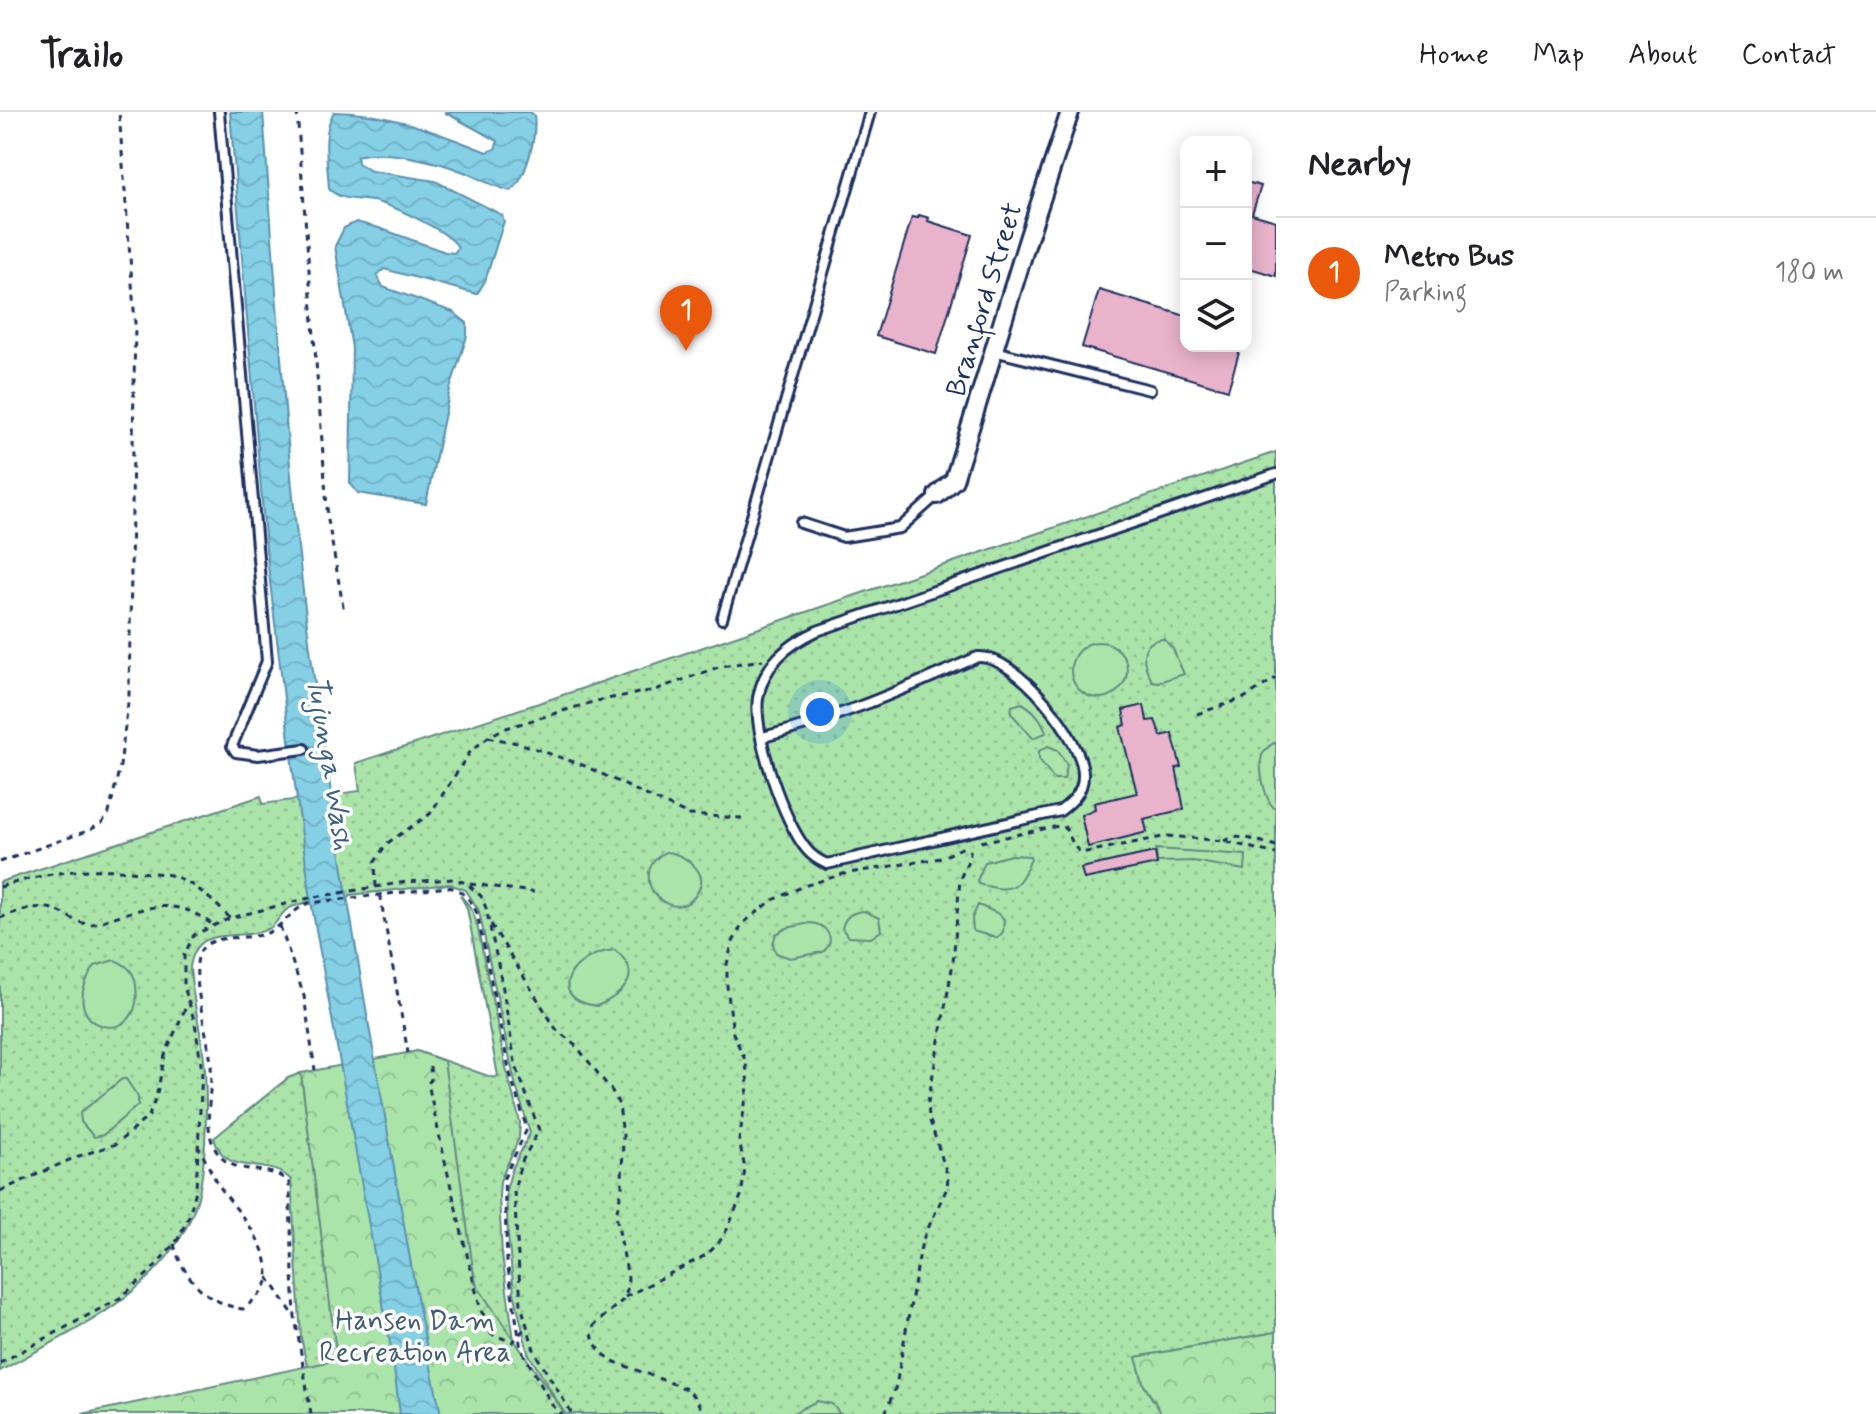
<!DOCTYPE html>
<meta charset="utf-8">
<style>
:root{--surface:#fff;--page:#f6f6f6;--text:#202124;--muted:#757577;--line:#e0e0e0;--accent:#ea580c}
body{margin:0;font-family:Mynerve,sans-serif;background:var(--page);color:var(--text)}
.controls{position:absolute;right:24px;top:24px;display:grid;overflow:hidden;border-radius:16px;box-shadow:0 4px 20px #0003}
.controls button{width:72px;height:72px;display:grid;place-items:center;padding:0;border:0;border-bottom:2px solid var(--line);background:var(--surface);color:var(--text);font:40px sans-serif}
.you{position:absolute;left:820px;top:600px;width:28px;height:28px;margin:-20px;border:6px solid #fff;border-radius:50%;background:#1a73e8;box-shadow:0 0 0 12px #1a73e833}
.badge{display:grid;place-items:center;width:52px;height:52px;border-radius:50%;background:var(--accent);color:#fff;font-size:26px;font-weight:700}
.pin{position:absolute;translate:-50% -66px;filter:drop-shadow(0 2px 4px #0008)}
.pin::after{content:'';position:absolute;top:42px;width:28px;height:24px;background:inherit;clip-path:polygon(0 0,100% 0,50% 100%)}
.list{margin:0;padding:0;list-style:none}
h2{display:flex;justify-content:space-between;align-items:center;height:104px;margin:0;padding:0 32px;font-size:34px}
h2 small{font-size:26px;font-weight:400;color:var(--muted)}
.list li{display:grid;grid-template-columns:52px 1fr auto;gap:24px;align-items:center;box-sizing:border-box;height:112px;padding:0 32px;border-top:2px solid var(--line)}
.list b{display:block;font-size:30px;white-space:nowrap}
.list p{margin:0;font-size:26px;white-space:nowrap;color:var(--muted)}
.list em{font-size:26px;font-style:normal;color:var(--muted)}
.icon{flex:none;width:44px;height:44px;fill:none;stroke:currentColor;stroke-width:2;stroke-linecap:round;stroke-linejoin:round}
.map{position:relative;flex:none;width:1276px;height:1302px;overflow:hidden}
header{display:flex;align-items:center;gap:48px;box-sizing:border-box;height:112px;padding:0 40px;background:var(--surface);border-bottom:2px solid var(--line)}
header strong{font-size:38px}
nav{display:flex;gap:44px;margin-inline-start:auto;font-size:28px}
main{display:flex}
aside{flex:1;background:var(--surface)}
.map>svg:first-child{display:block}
.grass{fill:url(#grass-dots);stroke:#638a84;stroke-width:2}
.park{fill:url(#park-crowns);stroke:#638a84;stroke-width:2}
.pitch{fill:#abe4a9;stroke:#638a84;stroke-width:2}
.water{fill:url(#water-waves);stroke:#5b90af;stroke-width:2}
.building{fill:#e9b3cb;stroke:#1b2f5e;stroke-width:2}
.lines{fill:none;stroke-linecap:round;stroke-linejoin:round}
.lane-casing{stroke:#1b2f5e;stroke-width:14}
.street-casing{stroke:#1b2f5e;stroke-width:22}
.path{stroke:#1b2f5e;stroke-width:3;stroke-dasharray:6 6;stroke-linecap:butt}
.lane{stroke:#fff;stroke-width:8}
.street{stroke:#fff;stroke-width:16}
.labels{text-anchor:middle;stroke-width:7;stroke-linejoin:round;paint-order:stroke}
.street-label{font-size:28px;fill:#1b2f5e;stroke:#fff}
.park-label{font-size:28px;fill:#3f5c71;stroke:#fff}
.water-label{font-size:30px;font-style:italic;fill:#3b5f86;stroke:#fff}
</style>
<header>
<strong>Trailo</strong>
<nav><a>Home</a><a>Map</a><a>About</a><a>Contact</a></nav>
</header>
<main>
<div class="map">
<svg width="1276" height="1302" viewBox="0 0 1276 1302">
<defs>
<pattern id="grass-dots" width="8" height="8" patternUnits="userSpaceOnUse" patternTransform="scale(2)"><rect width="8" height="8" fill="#abe4a9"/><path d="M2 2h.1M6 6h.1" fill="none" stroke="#93c494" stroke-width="1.8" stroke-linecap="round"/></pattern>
<pattern id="park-crowns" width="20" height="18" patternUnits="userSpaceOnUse" patternTransform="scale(2)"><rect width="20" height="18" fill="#abe4a9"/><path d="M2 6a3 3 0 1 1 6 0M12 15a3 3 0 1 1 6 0" fill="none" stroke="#93c494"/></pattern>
<pattern id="water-waves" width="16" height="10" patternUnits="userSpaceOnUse" patternTransform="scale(2)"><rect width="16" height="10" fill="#85d0e5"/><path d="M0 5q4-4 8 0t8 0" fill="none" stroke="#72b3c7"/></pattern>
</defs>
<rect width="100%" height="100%" fill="#fff"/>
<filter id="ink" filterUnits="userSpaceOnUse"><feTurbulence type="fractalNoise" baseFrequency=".0125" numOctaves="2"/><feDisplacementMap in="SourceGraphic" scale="16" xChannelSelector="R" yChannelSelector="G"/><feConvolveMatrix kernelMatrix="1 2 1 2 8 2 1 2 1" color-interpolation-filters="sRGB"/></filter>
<g filter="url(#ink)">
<!-- grass -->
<path class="grass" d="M 1276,340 L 1276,1220 L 1136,1245 L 1144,1273 L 1162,1302 L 565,1302 L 528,1241 L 514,1180 L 508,1124 L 506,1078 L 512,1057 L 530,1021 L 514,967 L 479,799 L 466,778 L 449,772 L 350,783 L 349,786 L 309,792 L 308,790 C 301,792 291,794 285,799 C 279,805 276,813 268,817 C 238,831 197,809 190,855 C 192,889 203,923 205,958 C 207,995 207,1064 194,1098 C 163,1181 72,1219 0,1259 L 0,770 L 261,684 L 263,692 L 360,679 L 356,651 L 551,587 Z
M 460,783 L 471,796 L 477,812 L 506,956 L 520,1010 L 519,1026 L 500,1069 L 499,1084 L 502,1143 L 514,1228 L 484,1201 L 417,939 L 494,966 L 498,964 L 467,796 Z
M 301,961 L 338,1248 L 308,1259 L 301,1225 L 291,1068 C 268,1043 225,1068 214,1026 L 288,966 Z"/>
<!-- park -->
<path class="park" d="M 417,939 L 444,949 L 475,1171 L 565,1302 L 82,1302 L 337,1248 L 301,961 Z
M 1276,1220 L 1276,1302 L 1162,1302 L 1144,1273 L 1136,1245 Z"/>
<!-- pitch -->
<path class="pitch" d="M 1164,527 L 1173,537 L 1184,562 L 1158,570 L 1152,569 C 1142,551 1137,529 1164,527 Z
M1071 558a28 28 0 1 1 56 0a28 28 0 1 1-56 0Z
M 1022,591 C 1033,597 1043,608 1046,621 L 1033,626 L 1011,601 L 1012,594 Z
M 1276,630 L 1276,697 C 1265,691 1258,656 1262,643 C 1265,636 1270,633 1276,630 Z
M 1048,634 L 1058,638 L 1067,653 L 1064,667 L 1054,667 L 1039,647 L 1039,639 Z
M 1156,737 L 1246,743 L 1245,758 L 1193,749 L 1157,750 Z
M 665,740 C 680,740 707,757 700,775 C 680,823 620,767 665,740 Z
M 1011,743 L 1030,744 L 1031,747 C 1018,776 1014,782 979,772 L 977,769 L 985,750 Z
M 978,793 L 997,801 L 1004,807 L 1003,820 L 997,826 L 973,819 L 972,806 Z
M 864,799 L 879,806 L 881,819 L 871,826 L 848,825 L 842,816 C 845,804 852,800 864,799 Z
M 810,811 C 827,812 837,828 823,840 L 790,846 L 776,841 L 773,832 L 776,822 L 787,816 Z
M 615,838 C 645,862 624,882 597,894 C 542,886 573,841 615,838 Z
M 114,848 C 126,852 135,860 136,874 C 145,942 49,918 95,854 Z
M 122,967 L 126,967 L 138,985 L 138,993 L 103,1023 L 94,1025 L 81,1010 L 80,1001 Z
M 817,1289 L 832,1292 L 840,1302 L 791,1302 Z"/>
<!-- water -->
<path class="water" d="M 230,0 L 263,0 C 277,189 288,379 314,566 C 335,714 359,862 386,1010 C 403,1107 419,1205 441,1302 L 400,1302 L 392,1242 L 312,795 L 291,644 L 266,437 Z
M 334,0 C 389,0 437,21 487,40 L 495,37 L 498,29 L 444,0 L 530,0 L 534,3 C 537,23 527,66 511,79 C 494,75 480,67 464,60 C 437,49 385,37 357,44 L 358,51 L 371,59 L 435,69 L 502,103 L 504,109 L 485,169 L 477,182 L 384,157 L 377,163 L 383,175 L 453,200 L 467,211 L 467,224 L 450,277 L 426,392 L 358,381 L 350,371 L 352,236 L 335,134 L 344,116 L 356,110 L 379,116 L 445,140 L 454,141 L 458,136 C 453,121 393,94 377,90 C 359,86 343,90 329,77 C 328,53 321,21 334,0 Z"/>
<!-- building -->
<path class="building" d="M 1246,70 L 1261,74 L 1252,102 L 1276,109 L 1276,164 L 1246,155 Z
M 919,103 L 929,106 L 928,109 L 972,123 L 936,242 L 876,224 L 912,105 L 918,106 Z
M 1099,178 L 1186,204 L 1186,234 L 1241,234 L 1228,278 L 1082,235 Z
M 1144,593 L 1147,609 L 1155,608 L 1161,624 L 1172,621 L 1181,655 L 1176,656 L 1184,697 L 1144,707 L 1147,720 L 1088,735 L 1081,703 L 1095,697 L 1094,691 L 1137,681 L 1120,615 L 1126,613 L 1123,598 Z
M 1155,740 L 1157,752 L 1084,767 L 1081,756 Z"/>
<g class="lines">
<defs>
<path id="lane" d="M 219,0 L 267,549 L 232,634 L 236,640 L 258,643 L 304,637
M 994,239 L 1150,278
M 801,411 L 844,425 L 900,416 L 937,383
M 722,507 L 870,0
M 763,625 C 838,607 908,575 978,545 C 1014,542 1085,628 1083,664 C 1083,680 1072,690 1060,699 L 827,752 C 820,749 812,744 807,738 C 784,711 753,622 758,586 C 764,552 787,533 817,519 L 1276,362"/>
<path id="street" d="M 937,383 L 954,368 L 1028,127 L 1070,0"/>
</defs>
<!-- lane casing -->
<use href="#lane" class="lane-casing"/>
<!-- street casing -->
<use href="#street" class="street-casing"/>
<!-- path -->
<path class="path" d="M 297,0 L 328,408 L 344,500
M 1197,602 L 1244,586 L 1276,566
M 488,625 L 522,632 L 585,654 L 688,703 L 742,706
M 1064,714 L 1075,735 L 1081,741 L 1168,724 L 1224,729 L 1276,742
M 1224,729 C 1239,720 1260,730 1276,734
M 981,730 L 1063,713
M 0,750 L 90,718 L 102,711 L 109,701 L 120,654 L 129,583 L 135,211 L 119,0
M 470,772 L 534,780
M 0,775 C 47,760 90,754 140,760 C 149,761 161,761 170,763 C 193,769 214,790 230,806
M 376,775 L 375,750 L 386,732 L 430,702 L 470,640 L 488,625 L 503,617 L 596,589 L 655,578 L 721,554 L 763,548
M 380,783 L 408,941
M 0,806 C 16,800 38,791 55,798 C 67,802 76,812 90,812 C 98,812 106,807 114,805 C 154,793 179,786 214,814
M 491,812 L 556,917 L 577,935 L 612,979 L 619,993 L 623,1023 L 622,1075 L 616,1103 L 628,1166 L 627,1178 L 623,1188 L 594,1213 L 592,1221 L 594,1230 L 602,1241 L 615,1250 L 687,1277 L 696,1287 L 704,1302
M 280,814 L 304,884 L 315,958
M 430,954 L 431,968 L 428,971 C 444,1048 462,1123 481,1199 L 491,1214 L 491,1222 L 513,1230 L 526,1215
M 0,1079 L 76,1045 L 116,1032 L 149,1004 L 157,981 L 165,943 L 189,888
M 174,1132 C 182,1165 208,1192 243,1197 C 254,1188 268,1178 268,1163 C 267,1128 238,1101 220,1075 C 212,1062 206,1049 199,1036
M 268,1165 L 295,1205
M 625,1185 L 706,1143 L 718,1132 L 728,1116 L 741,1084 L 745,1057 L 739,1028 L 748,975 L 746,950 L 733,921 L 727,874 L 727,852 L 732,832 L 742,812 L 773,788 L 804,774 L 843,762 L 941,746 L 968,733
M 0,1251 L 120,1186 L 151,1159 L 178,1127 L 189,1104 L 196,1078 L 202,959 L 195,911 L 184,874 L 184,843 L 194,823 L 230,806 L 309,786 L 406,770 L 454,767 L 466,771 L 481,784 L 486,796 L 502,871 L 515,951 L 539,1018 L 521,1051 L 514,1078 L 521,1193 L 535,1241 L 572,1302
M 311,1302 L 295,1205 L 289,1071 C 273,1052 240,1064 222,1046 C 199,1024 213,980 211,952 C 209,926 188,857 201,838 C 213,821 247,828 265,822 C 283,815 292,797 309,791 L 449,775 C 464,779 470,787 477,801 L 510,962 L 527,1017 L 504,1066 L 507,1150 L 521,1237 L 552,1293 L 562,1302
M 885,1302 L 896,1274 L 922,1129 L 947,1076 L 948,1065 L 929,1006 L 928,990 L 953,851 L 960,767 L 970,744 L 970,732"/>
<!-- lane -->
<use href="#lane" class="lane"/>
<!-- street -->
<use href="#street" class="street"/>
</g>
</g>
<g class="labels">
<!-- street labels -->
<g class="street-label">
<text transform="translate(983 187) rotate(-73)" y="10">Branford Street</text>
</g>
<!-- park labels -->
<g class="park-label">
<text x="415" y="1217">Hansen Dam<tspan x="415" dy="32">Recreation Area</tspan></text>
</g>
<!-- water labels -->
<g class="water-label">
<text transform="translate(331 651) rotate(81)" y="10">Tujunga Wash</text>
</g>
</g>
</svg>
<div class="controls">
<button>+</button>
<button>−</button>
<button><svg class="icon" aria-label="layers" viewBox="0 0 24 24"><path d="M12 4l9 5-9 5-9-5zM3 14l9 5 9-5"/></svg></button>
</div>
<div class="you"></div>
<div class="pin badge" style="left:686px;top:239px">1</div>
</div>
<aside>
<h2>Nearby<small></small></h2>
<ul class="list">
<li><span class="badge">1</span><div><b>Metro Bus</b><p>Parking</p></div><em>180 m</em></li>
</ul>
</aside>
</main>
